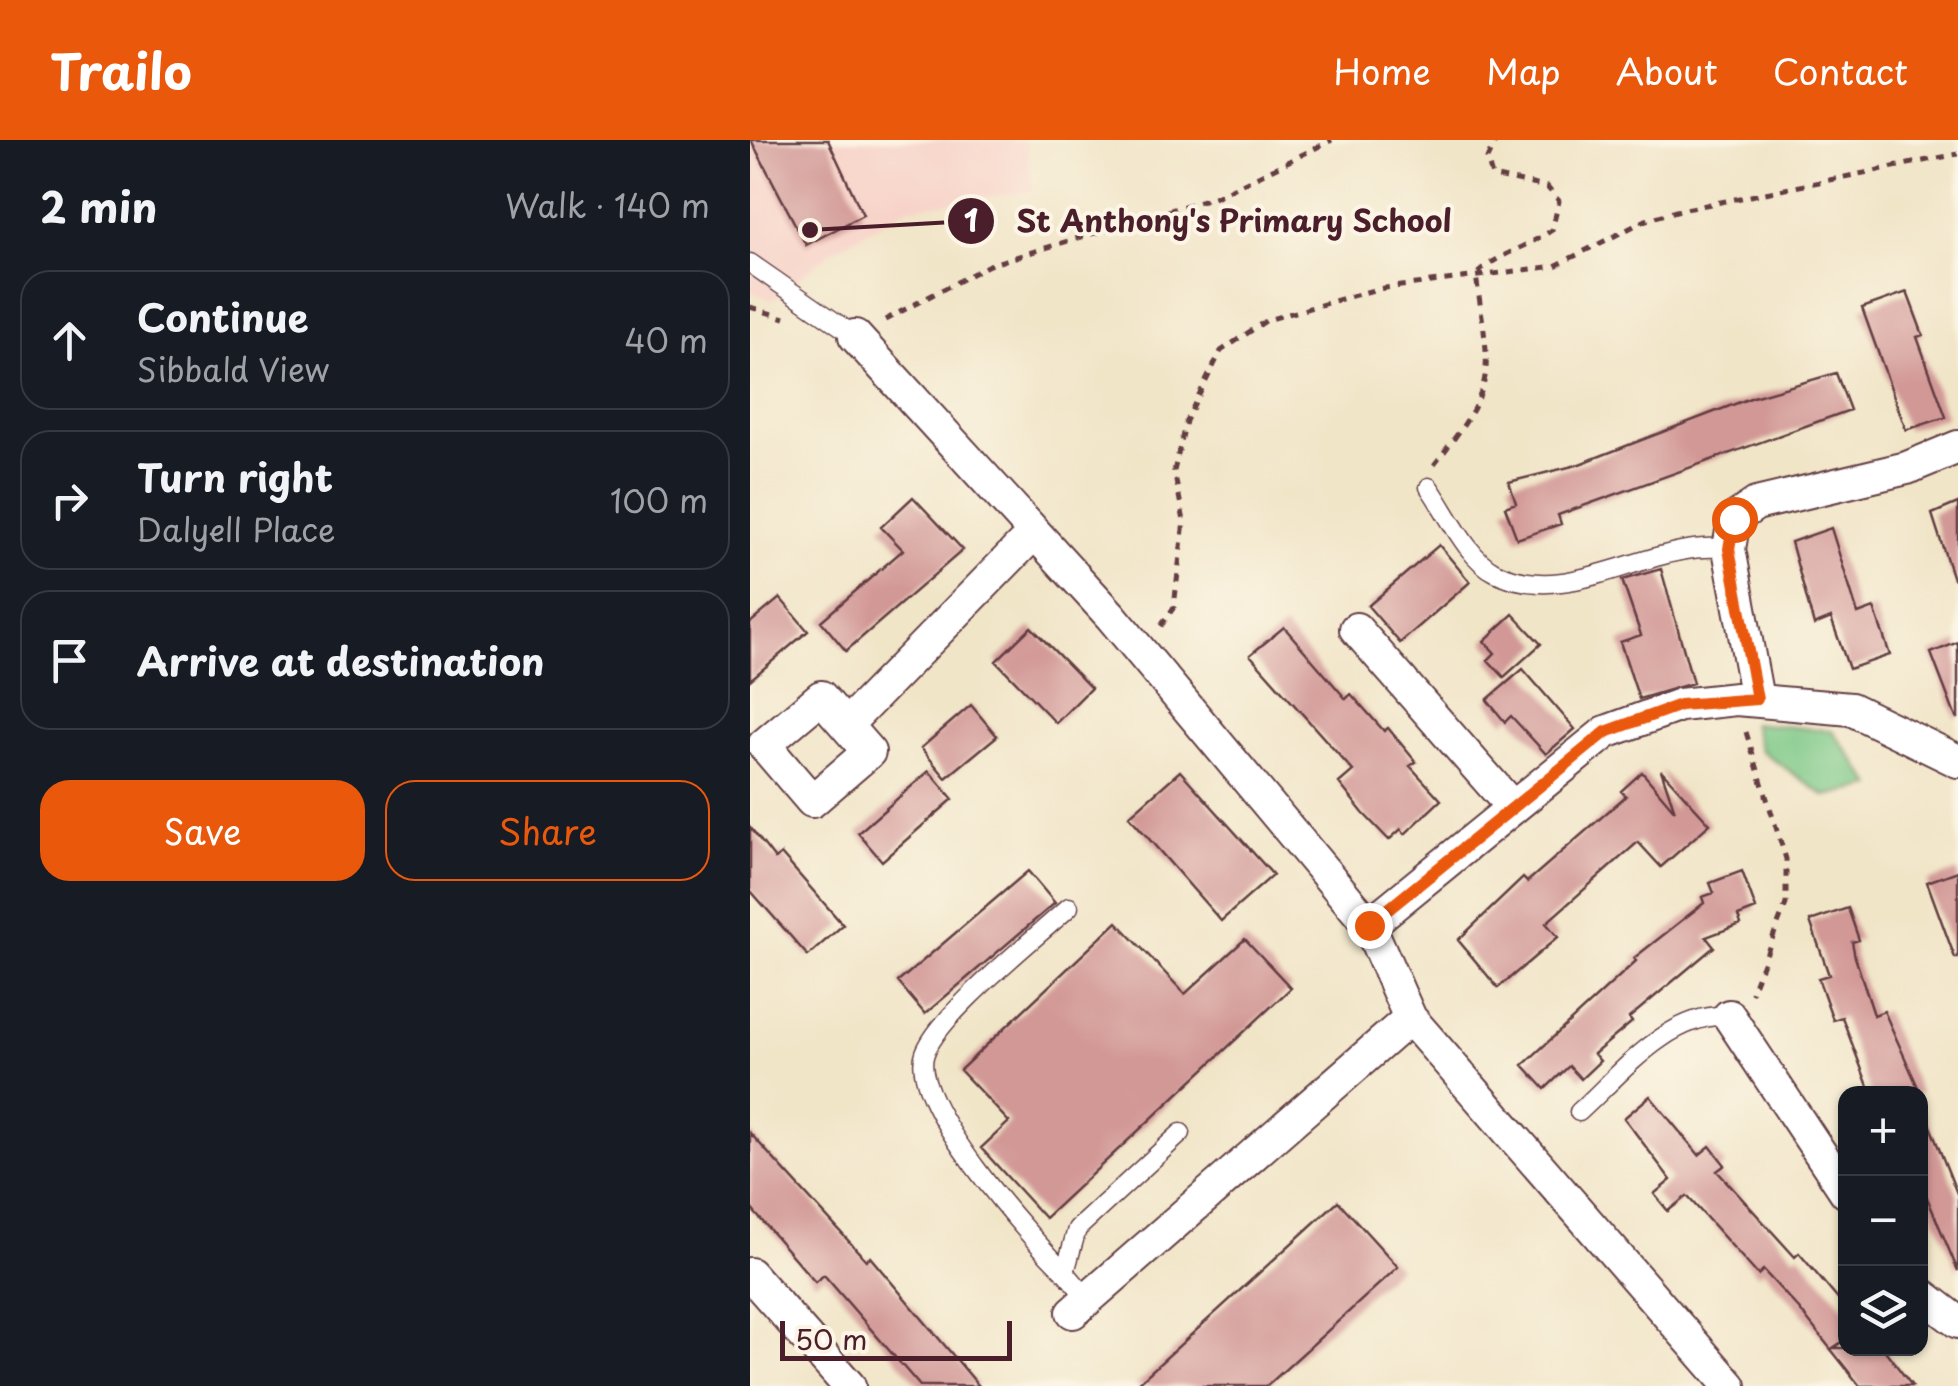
<!DOCTYPE html>
<meta charset="utf-8">
<style>
:root{--surface:#171b24;--page:#242831;--text:#f1f3f6;--muted:#9ea1a6;--line:#363941;--accent:#ea580c}
body{margin:0;font-family:"Playpen Sans",sans-serif;background:var(--page);color:var(--text)}
.controls{position:absolute;right:30px;bottom:30px;display:grid;overflow:hidden;border-radius:20px;box-shadow:0 2px 8px #0004}
.controls button{width:90px;height:90px;display:grid;place-items:center;padding:0;border:0;border-bottom:2px solid var(--line);background:var(--surface);color:var(--text);font:50px sans-serif}
.scale{position:absolute;left:30px;bottom:25px;width:232px;box-sizing:border-box;padding-left:10px;border:5px solid #4a1f2b;border-top:0;font-size:28px;line-height:35px;white-space:nowrap;color:#4a1f2b;-webkit-text-stroke:8px #fcf5e5;paint-order:stroke}
.stop{position:absolute;width:30px;height:30px;margin:-22px;border:8px solid #ea580c;border-radius:50%;background:#fff}
.stop.end{background:#ea580c;border-color:#fff;box-shadow:0 2px 10px #0008}
.list{margin:0;padding:0;list-style:none}
h2{display:flex;justify-content:space-between;align-items:center;height:130px;margin:0;padding:0 40px;font-size:42px}
h2 small{font-size:32px;font-weight:400;color:var(--muted)}
.list li{display:grid;grid-template-columns:65px 1fr auto;gap:30px;align-items:center;box-sizing:border-box;height:140px;margin:0 20px 20px;padding:0 20px;border:2px solid var(--line);border-radius:30px}
.list b{display:block;font-size:38px;white-space:nowrap}
.list p{margin:0;font-size:32px;white-space:nowrap;color:var(--muted)}
.list em{font-size:32px;font-style:normal;color:var(--muted)}
.actions{display:flex;gap:20px;padding:30px 40px}
.actions a{flex:1;padding:22px 0;border:2px solid var(--accent);border-radius:30px;text-align:center;font-size:35px;color:var(--accent)}
.actions .main{background:var(--accent);color:#fff}
.icon{flex:none;width:55px;height:55px;fill:none;stroke:currentColor;stroke-width:2;stroke-linecap:round;stroke-linejoin:round}
.map{position:relative;flex:none;width:1208px;height:1246px;overflow:hidden}
header{display:flex;align-items:center;gap:60px;box-sizing:border-box;height:140px;padding:0 50px;background:var(--accent);color:#fff}
header strong{font-size:48px}
nav{display:flex;gap:55px;margin-inline-start:auto;font-size:35px}
main{display:flex}
aside{flex:1;background:var(--surface)}
.map>svg:first-child{display:block}
.built{fill:#f7d1c8}
.green{fill:#7cc886;stroke:#637458;stroke-width:2.5}
.building{fill:#d29896}
.lines{fill:none;stroke-linecap:round;stroke-linejoin:round}
.service-casing{stroke:#633d43;stroke-width:21}
.minor-casing{stroke:#633d43;stroke-width:36}
.path{stroke:#633d43;stroke-width:5;stroke-dasharray:8 8;stroke-linecap:butt}
.service{stroke:#fff;stroke-width:18}
.minor{stroke:#fff;stroke-width:32}
.route{stroke:#ea580c;stroke-width:12}
.leader{fill:none;stroke:#4a1f2b;stroke-width:4}
.callout-dot{fill:#4a1f2b;stroke:#fcf5e5;stroke-width:4}
.mark-label{font-size:30px;text-anchor:middle;font-weight:bold;fill:#fff}
.callout-label{font-size:30px;text-anchor:middle;font-weight:bold;fill:#4a1f2b;stroke:#fcf5e5;stroke-width:8;stroke-linejoin:round;paint-order:stroke}
</style>
<header>
<strong>Trailo</strong>
<nav><a>Home</a><a>Map</a><a>About</a><a>Contact</a></nav>
</header>
<main>
<aside>
<h2>2 min<small>Walk · 140 m</small></h2>
<ul class="list">
<li><svg class="icon" aria-label="ahead" viewBox="0 0 24 24"><path d="M12 20V5M6 11l6-6 6 6"/></svg><div><b>Continue</b><p>Sibbald View</p></div><em>40 m</em></li>
<li><svg class="icon" aria-label="right" viewBox="0 0 24 24"><path d="M7 20v-9h11M14 6l5 5-5 5"/></svg><div><b>Turn right</b><p>Dalyell Place</p></div><em>100 m</em></li>
<li><svg class="icon" aria-label="arrive" viewBox="0 0 24 24"><path d="M6 21V4h12l-3 4 3 4H6"/></svg><div><b>Arrive at destination</b></div></li>
</ul>
<div class="actions"><a class="main">Save</a><a>Share</a></div>
</aside>
<div class="map">
<svg width="1208" height="1246" viewBox="0 0 1208 1246">
<rect width="100%" height="100%" fill="#fcf5e5"/>
<filter id="ink" filterUnits="userSpaceOnUse"><feTurbulence type="fractalNoise" baseFrequency=".01" numOctaves="2"/><feDisplacementMap in="SourceGraphic" scale="20" xChannelSelector="R" yChannelSelector="G"/><feConvolveMatrix kernelMatrix="1 2 1 2 8 2 1 2 1" color-interpolation-filters="sRGB"/></filter>
<filter id="wash" filterUnits="userSpaceOnUse"><feTurbulence type="fractalNoise" baseFrequency=".0048" numOctaves="4" result="noise"/><feDisplacementMap in="SourceGraphic" scale="40" xChannelSelector="R" yChannelSelector="G"/><feGaussianBlur stdDeviation="2.25" result="paint"/><feColorMatrix in="noise" values="0 0 0 0 0 0 0 0 0 0 0 0 0 0 0 0 0 1.4 0 .05"/><feComposite in="paint" operator="in"/></filter>
<g filter="url(#wash)">
<rect width="100%" height="100%" fill="#f1e5c8"/>
<!-- built -->
<path class="built" d="M 0,0 L 276,0 L 283,51 L 158,68 L 81,112 L 23,160 L 0,151 Z"/>
<!-- green -->
<path class="green" d="M 1002,583 L 1083,591 L 1123,646 L 1075,656 L 1010,610 Z"/>
<g id="blocks">
<!-- building -->
<path class="building" d="M 1,0 L 78,0 L 113,75 L 56,105 Z
M 1157,152 L 1173,195 L 1167,197 L 1196,277 L 1156,290 L 1112,168 Z
M 1086,233 L 1100,270 L 808,375 L 811,384 L 767,399 L 755,367 L 766,363 L 759,342 L 827,325 L 1003,257 Z
M 163,357 L 213,410 L 96,511 L 71,481 L 153,410 L 131,387 Z
M 1208,363 L 1208,438 L 1203,439 L 1182,374 Z
M 1081,388 L 1108,474 L 1124,468 L 1140,515 L 1099,529 L 1081,478 L 1064,485 L 1041,402 Z
M 689,405 L 720,442 L 650,503 L 618,466 Z
M 911,429 L 943,543 L 889,559 L 870,502 L 891,495 L 872,440 Z
M 30,458 L 58,491 L 0,540 L 0,483 Z
M 763,474 L 791,504 L 754,537 L 738,520 L 745,513 L 734,501 Z
M 281,487 L 341,548 L 306,583 L 246,521 Z
M 534,487 L 596,559 L 601,554 L 634,591 L 638,588 L 666,622 L 660,626 L 691,660 L 655,694 L 651,689 L 639,700 L 613,673 L 589,643 L 603,631 L 500,515 Z
M 1208,502 L 1208,578 L 1206,578 L 1181,513 Z
M 773,529 L 825,589 L 796,614 L 761,576 L 755,582 L 737,560 Z
M 221,565 L 247,596 L 196,638 L 171,608 Z
M 911,630 L 960,684 L 911,727 L 888,702 L 796,783 L 808,797 L 748,848 L 708,800 L 773,738 L 777,742 L 876,656 L 871,651 L 892,632 L 925,671 Z
M 179,631 L 203,659 L 132,721 L 108,693 Z
M 430,631 L 523,735 L 471,781 L 379,676 Z
M 0,687 L 25,719 L 31,714 L 93,785 L 58,816 L 0,750 Z
M 278,731 L 305,763 L 175,874 L 148,842 Z
M 992,731 L 1006,769 L 988,776 L 991,784 L 956,797 L 964,807 L 879,878 L 882,882 L 844,914 L 850,921 L 831,939 L 819,926 L 795,949 L 773,925 L 886,821 L 884,818 L 954,763 L 952,757 L 964,753 L 960,743 Z
M 1208,731 L 1208,818 L 1205,818 L 1177,742 Z
M 1098,768 L 1109,800 L 1102,802 L 1105,817 L 1124,875 L 1134,871 L 1171,954 L 1121,954 L 1092,877 L 1083,880 L 1068,838 L 1079,835 L 1060,781 Z
M 367,782 L 435,854 L 495,799 L 541,848 L 295,1078 L 231,1008 L 259,982 L 210,930 Z
M 900,956 L 949,1015 L 960,1006 L 975,1025 L 967,1031 L 1045,1117 L 1049,1113 L 1096,1169 L 1096,1199 L 1083,1208 L 1133,1208 L 1162,1246 L 1110,1246 L 1049,1169 L 1013,1130 L 1008,1135 L 937,1056 L 918,1071 L 904,1054 L 921,1040 L 874,978 Z
M 1172,966 L 1208,1056 L 1208,1131 L 1170,1041 Z
M 0,993 L 116,1120 L 120,1117 L 229,1246 L 170,1246 L 74,1135 L 65,1142 L 0,1067 Z
M 588,1061 L 648,1127 L 517,1246 L 385,1246 Z"/>
</g>
</g>
<g filter="url(#ink)">
<use href="#blocks" fill-opacity="0" stroke="#633d43" stroke-width="2.5"/>
<g class="lines">
<defs>
<path id="service" d="M 0,123 L 105,196
M 679,347 C 696,371 718,419 745,432 C 821,470 901,398 979,409
M 829,972 C 870,935 919,872 979,876
M 315,1132 C 281,1099 157,960 175,913 C 190,873 285,799 319,767
M 338,1159 L 315,1132 L 327,1089 L 431,993"/>
<path id="minor" d="M 105,196 L 361,476 L 619,785 L 660,878 L 980,1246
M 606,489 L 763,668
M 71,557 L 119,612 L 62,661 L 14,605 Z
M 1007,559 L 979,409 L 984,379 L 1006,364 L 1157,328 L 1208,307
M 96,585 L 284,393
M 619,785 L 856,592 L 930,565 L 986,559 L 1101,569 L 1208,621
M 979,876 L 1096,1052
M 0,1134 L 99,1246
M 1170,1153 L 1208,1182
M 323,1172 L 660,878"/>
</defs>
<!-- service casing -->
<use href="#service" class="service-casing"/>
<!-- minor casing -->
<use href="#minor" class="minor-casing"/>
<!-- path -->
<path class="path" d="M 0,167 L 35,178
M 135,180 L 239,125 L 467,56 L 582,0
M 684,325 C 750,241 740,237 726,135 C 749,113 776,108 802,90 L 809,61 L 797,47 L 742,36 L 737,19 L 746,0
M 411,486 L 424,467 L 434,381 L 424,331 L 436,281 L 471,211 L 517,180 L 627,149 L 805,126 L 896,80 L 926,71 L 1208,14
M 996,592 L 1036,719 L 1036,764 L 1001,853"/>
<!-- service -->
<use href="#service" class="service"/>
<!-- minor -->
<use href="#minor" class="minor"/>
</g>
</g>
<g class="lines" filter="url(#ink)">
<!-- route -->
<path class="route" d="M 619,785 L 856,592 L 930,565 L 1007,559 L 979,409 L 984,379"/>
</g>
<!-- callouts -->
<path class="leader" d="M60 90L221 81"/>
<g class="callout-dot">
<circle cx="60" cy="90" r="10"/>
<circle cx="221" cy="81" r="25"/>
</g>
<g class="mark-label">
<text x="221" y="92">1</text>
</g>
<g class="callout-label">
<text x="484" y="92">St Anthony's Primary School</text>
</g>
</svg>
<div class="controls">
<button>+</button>
<button>−</button>
<button><svg class="icon" aria-label="layers" viewBox="0 0 24 24"><path d="M12 4l9 5-9 5-9-5zM3 14l9 5 9-5"/></svg></button>
</div>
<div class="scale">50 m</div>
<div class="stop" style="left:984px;top:379px"></div>
<div class="stop end" style="left:619px;top:785px"></div>
</div>
</main>
